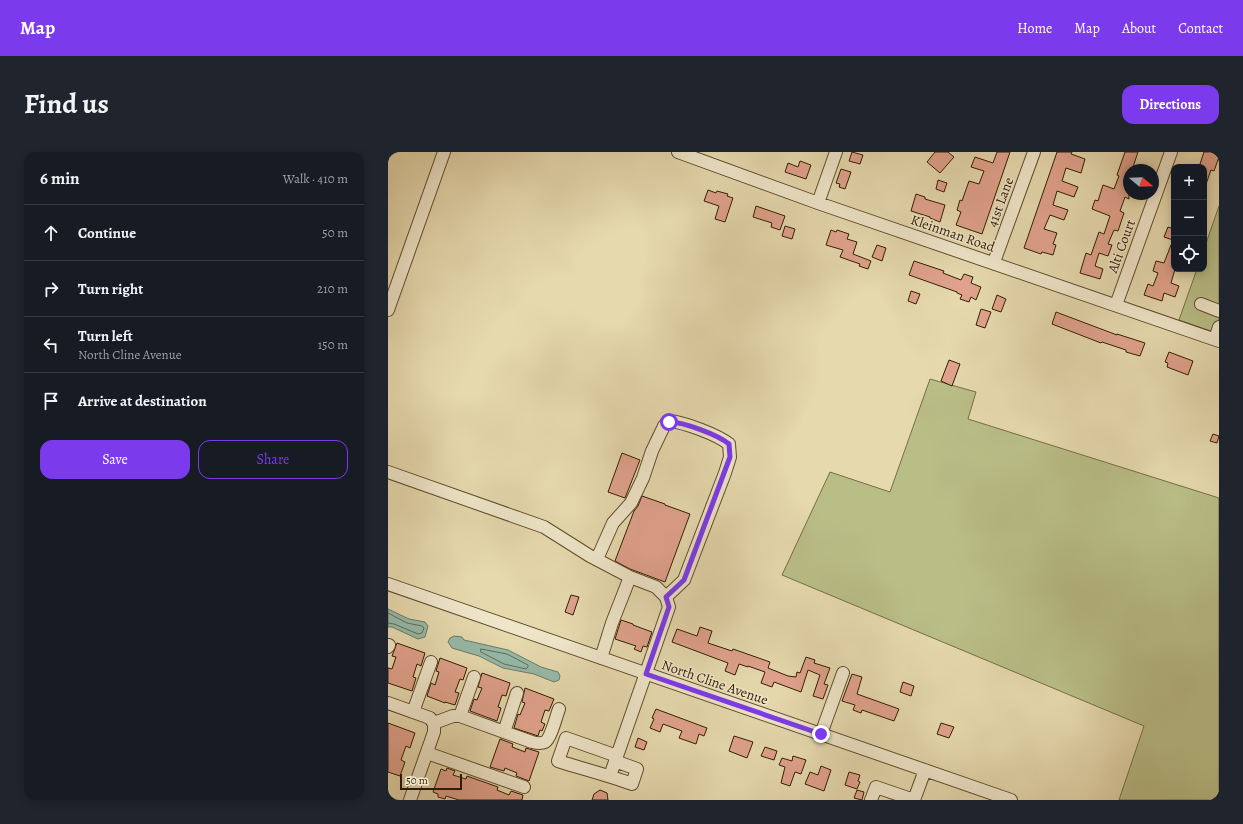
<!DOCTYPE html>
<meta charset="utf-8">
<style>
:root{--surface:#171b24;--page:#20242c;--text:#f1f3f6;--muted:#9ea1a6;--line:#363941;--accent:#7c3aed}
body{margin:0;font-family:Alegreya,serif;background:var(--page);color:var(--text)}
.controls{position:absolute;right:12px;top:12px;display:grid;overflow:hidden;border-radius:8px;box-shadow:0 2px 10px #0003}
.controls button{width:36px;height:36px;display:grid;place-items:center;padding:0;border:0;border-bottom:1px solid var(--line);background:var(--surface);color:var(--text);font:20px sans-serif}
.compass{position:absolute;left:735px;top:12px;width:36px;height:36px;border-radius:50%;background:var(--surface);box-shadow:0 2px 10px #0003;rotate:109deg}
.scale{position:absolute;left:12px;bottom:10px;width:62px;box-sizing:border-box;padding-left:4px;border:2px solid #331d00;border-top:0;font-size:11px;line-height:14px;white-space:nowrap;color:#331d00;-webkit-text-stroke:3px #efe6ca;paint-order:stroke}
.stop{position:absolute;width:12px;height:12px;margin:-9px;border:3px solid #7c3aed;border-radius:50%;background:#fff}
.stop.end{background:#7c3aed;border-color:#fff;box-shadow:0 1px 4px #0008}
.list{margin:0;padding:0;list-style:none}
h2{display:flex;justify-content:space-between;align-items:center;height:52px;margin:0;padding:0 16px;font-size:17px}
h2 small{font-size:13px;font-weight:400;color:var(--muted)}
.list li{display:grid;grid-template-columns:26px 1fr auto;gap:12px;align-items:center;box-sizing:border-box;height:56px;padding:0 16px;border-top:1px solid var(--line)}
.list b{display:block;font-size:15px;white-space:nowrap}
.list p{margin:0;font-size:13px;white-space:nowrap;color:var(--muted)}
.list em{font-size:13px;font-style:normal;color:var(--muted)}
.actions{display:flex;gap:8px;padding:12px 16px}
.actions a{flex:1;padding:9px 0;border:1px solid var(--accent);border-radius:12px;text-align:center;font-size:14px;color:var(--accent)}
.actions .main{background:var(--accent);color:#fff}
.icon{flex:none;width:22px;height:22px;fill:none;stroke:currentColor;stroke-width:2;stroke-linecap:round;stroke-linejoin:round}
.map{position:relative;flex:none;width:831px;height:648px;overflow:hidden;border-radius:12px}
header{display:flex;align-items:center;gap:24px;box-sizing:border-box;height:56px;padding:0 20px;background:var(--accent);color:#fff}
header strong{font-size:19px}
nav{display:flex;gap:22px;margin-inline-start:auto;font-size:14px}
.intro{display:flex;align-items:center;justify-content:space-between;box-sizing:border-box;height:96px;padding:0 24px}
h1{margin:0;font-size:28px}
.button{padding:10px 18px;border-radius:12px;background:var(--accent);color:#fff;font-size:14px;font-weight:700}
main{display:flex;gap:24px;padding:0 24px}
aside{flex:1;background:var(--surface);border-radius:12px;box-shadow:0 2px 10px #0003}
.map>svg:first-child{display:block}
.green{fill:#b9be87;stroke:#766e44}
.water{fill:#96baa9;stroke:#6e7b65}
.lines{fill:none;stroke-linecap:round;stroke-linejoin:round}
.shore{stroke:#646c54;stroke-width:1}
.stream{stroke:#6e7b65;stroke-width:2.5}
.building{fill:#e0a28d;stroke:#331d00}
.minor-casing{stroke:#604c2c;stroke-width:14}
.minor{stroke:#efe6ca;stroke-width:12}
.route{stroke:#7c3aed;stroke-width:5}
.labels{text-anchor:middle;stroke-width:3;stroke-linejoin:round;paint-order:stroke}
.street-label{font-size:14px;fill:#331d00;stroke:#efe6ca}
</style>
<header>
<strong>Map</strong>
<nav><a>Home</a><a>Map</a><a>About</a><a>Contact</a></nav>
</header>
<div class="intro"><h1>Find us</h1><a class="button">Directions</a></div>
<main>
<aside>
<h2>6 min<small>Walk · 410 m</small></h2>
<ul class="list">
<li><svg class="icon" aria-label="ahead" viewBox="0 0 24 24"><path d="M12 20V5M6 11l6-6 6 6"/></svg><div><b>Continue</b></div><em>50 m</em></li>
<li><svg class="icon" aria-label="right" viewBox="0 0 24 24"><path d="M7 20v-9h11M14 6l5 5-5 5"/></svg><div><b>Turn right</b></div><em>210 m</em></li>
<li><svg class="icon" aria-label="left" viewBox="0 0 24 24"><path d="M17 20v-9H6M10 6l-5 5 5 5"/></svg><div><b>Turn left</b><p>North Cline Avenue</p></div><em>150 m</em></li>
<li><svg class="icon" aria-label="arrive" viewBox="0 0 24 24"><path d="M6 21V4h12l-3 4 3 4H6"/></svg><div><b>Arrive at destination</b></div></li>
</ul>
<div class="actions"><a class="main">Save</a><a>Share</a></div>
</aside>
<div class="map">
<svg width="831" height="648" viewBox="0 0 831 648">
<rect width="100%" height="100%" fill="#e6d9ae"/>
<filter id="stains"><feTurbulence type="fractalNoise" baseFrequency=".005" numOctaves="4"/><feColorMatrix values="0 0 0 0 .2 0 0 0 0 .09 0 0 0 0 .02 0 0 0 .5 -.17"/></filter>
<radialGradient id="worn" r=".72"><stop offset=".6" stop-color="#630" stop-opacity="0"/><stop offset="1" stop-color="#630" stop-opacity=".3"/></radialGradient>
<!-- green -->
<path class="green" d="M 831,54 L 831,182 L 791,168 L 809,117 L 816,117 L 816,97 Z
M 542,227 L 588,240 L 580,267 L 831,346 L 831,648 L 731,648 L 756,574 L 394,423 L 442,320 L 502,340 Z"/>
<!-- water -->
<path class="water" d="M 0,457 L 21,467 L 37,470 L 40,474 L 37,485 L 30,487 L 4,475 L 0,475 Z
M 66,484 L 74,485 L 76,488 L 120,498 L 153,515 L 170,520 L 172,524 L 171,528 L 166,530 L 146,522 L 115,516 L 91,504 L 64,496 L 60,490 L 62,486 Z"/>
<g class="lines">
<!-- shore -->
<path class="shore" d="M 0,461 L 19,471 L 34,474 L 36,476 L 34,481 L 30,482 L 6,472 L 0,471
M 93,497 L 119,502 L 140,513 L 140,515 L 138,517 L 116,512 L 93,500 Z"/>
<!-- stream -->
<path class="stream" d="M 830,648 L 831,647"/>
</g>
<!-- building -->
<path class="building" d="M 464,0 L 475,3 L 472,12 L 461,9 Z
M 547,0 L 560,0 L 566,5 L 552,21 L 539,10 Z
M 609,0 L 622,0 L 594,82 L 568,73 L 573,60 L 569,58 L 572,48 L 574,49 L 581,29 L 591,32 L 596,19 L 583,15 L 587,5 L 605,11 Z
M 669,0 L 684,0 L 683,2 L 697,7 L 693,21 L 678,16 L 674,29 L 690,35 L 686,45 L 669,39 L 665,53 L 680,58 L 676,68 L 662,63 L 656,77 L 669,81 L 665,92 L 668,93 L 665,103 L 654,100 L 653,102 L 636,96 Z
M 737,0 L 750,0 L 744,18 L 741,18 L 741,47 L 737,45 L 732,59 L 736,61 L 730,79 L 726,78 L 720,92 L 724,93 L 720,104 L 711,101 L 707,114 L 715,117 L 712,127 L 692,121 L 698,101 L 703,103 L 711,80 L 716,82 L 722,64 L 704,57 L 707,48 L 710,49 L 715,33 L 726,37 L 731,24 L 729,23 Z
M 816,0 L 831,0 L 831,5 L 826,19 L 823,18 L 817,35 L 816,35 L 816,15 L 811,15 Z
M 412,9 L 423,13 L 418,27 L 397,20 L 400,11 L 410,15 Z
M 453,17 L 463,20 L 457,37 L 451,35 L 452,32 L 448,31 Z
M 550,28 L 559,31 L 556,40 L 548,37 Z
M 320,38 L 328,41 L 329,39 L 340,42 L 339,44 L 345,46 L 337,70 L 327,67 L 331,54 L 316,49 Z
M 528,42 L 537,45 L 537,47 L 557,53 L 552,70 L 542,66 L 542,65 L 523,59 Z
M 368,54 L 397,64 L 392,78 L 383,75 L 384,71 L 365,65 Z
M 397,74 L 407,77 L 404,87 L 394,84 Z
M 780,75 L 786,77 L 786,117 L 787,117 L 783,131 L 791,134 L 787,145 L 776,141 L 774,149 L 756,143 L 760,132 L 765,134 L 770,121 L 765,119 L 768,109 L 776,111 L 785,88 L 776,85 Z
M 443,78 L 448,80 L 449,78 L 461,82 L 459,87 L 469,90 L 465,102 L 483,109 L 480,117 L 471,114 L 472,112 L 452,105 L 455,98 L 438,93 Z
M 489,93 L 498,96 L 494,109 L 484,105 Z
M 526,109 L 556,119 L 555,121 L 573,128 L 576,122 L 585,125 L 583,131 L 593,135 L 588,148 L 583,145 L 581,150 L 572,147 L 574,143 L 569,141 L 569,140 L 521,123 Z
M 523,139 L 532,142 L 528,152 L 520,149 Z
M 609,143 L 618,147 L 613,160 L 604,157 Z
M 593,157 L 603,160 L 597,176 L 588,173 Z
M 668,160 L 729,183 L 729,182 L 757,191 L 752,204 L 738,200 L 738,198 L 714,190 L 713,191 L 664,172 Z
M 781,200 L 805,209 L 800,223 L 779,215 L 780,211 L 777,210 Z
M 561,208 L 572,212 L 564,234 L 553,229 Z
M 825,282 L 831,284 L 829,291 L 822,289 Z
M 234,301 L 252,308 L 237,346 L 220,340 Z
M 254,344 L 277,352 L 277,353 L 302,362 L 277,430 L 242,417 L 227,409 L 246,359 L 250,354 Z
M 183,443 L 191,445 L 185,463 L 177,460 Z
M 233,468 L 245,472 L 245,473 L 264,480 L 259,495 L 255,494 L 253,500 L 246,497 L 248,494 L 227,487 Z
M 312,475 L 324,479 L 320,491 L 344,499 L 345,497 L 382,510 L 380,516 L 400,524 L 408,525 L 409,520 L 412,521 L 418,505 L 427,508 L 426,511 L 442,516 L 436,532 L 440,533 L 435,547 L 425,544 L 432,523 L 420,518 L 413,540 L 386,530 L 384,535 L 373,531 L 377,520 L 360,514 L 360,515 L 351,512 L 347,523 L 337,519 L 340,511 L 284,490 L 289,477 L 309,484 Z
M 9,491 L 37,501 L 33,514 L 29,512 L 25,525 L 28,526 L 24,539 L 0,531 L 0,516 L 4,517 L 8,505 L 4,504 Z
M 52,506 L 79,516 L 75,528 L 72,527 L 67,540 L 71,541 L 67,553 L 57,550 L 57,551 L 39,544 L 43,531 L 47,533 L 51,520 L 48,519 Z
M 94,521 L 122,531 L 118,544 L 114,543 L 110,555 L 113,556 L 109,569 L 82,559 L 86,547 L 89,548 L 94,536 L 90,535 Z
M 464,522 L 474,525 L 469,542 L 511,557 L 506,569 L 474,558 L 473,561 L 465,558 L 467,553 L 454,549 Z
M 515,530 L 526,534 L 523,544 L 512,540 Z
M 137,536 L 166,547 L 161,559 L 157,558 L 153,570 L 157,572 L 154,579 L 152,578 L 150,584 L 126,576 L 130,562 L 132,563 L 137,551 L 134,550 Z
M 268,557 L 319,576 L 316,584 L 311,582 L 308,592 L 291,586 L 294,579 L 275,572 L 272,580 L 262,576 L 266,567 L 264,566 Z
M 0,571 L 27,581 L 22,596 L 18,594 L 13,608 L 17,610 L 12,624 L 0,620 Z
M 553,571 L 566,575 L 561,586 L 549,582 Z
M 346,584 L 365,590 L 359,606 L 341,599 Z
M 250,586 L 259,590 L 256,598 L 247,595 Z
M 112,587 L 125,592 L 124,595 L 137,600 L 138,596 L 151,600 L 141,629 L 128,624 L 129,621 L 117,616 L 116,619 L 102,615 Z
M 377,595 L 389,599 L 386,608 L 373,604 Z
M 405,604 L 418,608 L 413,622 L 407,620 L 402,634 L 393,631 L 397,615 L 391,613 L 394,606 L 404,609 Z
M 433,614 L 443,618 L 436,639 L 417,632 L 422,620 L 430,623 Z
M 59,616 L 67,619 L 65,623 L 78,627 L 79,624 L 110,635 L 109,638 L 121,643 L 123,639 L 135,643 L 134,648 L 71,648 L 58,644 L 57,647 L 50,645 L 50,642 L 45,640 L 53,617 L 58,619 Z
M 461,620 L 472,623 L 470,629 L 472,630 L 469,637 L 457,633 Z
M 212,638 L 219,641 L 220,648 L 204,648 L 206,642 Z
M 469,638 L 476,640 L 474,648 L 466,646 Z"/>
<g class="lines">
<defs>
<path id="minor" d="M 290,0 L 430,51 L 831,189
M 430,51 L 448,0
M 606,110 L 646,0
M 813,152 L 831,159
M 728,153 L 783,0
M 0,158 L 56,0
M 827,187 L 831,175
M 0,320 L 156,375 L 202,404 L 242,425
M 209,407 L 225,371 L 243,351 L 255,326 L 264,299 L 276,274 L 281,269 C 296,270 330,283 341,292 L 342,305 L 337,321 L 296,428 L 278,445
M 0,432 L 623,648
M 0,495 L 1,493
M 213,506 L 224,471 L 242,425 L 268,435 L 278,445 L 281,455 L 222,624
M 0,551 L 42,566 L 46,572 L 46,580 L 22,648
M 25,560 L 43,510
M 72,564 L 86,525
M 46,571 L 65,564 L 72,564 L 144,590 C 148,591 153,592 157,590 C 163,586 168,565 171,557
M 116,580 L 129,541
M 433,582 L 455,521
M 39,601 L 136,635
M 227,609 L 249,617 L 244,632 C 220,623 195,617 170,609 L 178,586 L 229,604
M 483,648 L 488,635 L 526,648
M 526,648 L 537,618"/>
</defs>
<!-- minor casing -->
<use href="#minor" class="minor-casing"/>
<!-- minor -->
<use href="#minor" class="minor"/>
</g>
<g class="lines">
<!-- route -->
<path class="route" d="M 281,270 C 296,270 330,283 341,292 L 342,305 L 296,428 L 278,445 L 281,455 L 258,522 L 433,582"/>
</g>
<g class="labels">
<!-- street labels -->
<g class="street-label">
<text transform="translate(612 50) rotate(-70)" y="5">41st Lane</text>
<text transform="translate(565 81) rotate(19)" y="5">Kleinman Road</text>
<text transform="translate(733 94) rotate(-70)" y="5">Alti Court</text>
<text transform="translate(327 530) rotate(19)" y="5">North Cline Avenue</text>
</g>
</g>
<rect width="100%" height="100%" filter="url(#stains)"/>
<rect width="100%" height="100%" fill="url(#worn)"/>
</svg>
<div class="controls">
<button>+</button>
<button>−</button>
<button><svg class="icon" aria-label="locate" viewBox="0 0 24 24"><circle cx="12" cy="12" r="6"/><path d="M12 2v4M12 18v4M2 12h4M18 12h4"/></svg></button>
</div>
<svg class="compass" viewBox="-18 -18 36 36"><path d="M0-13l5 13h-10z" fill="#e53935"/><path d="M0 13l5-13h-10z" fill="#9ea1a6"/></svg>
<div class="scale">50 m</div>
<div class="stop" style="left:281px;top:270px"></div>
<div class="stop end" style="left:433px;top:582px"></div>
</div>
</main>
